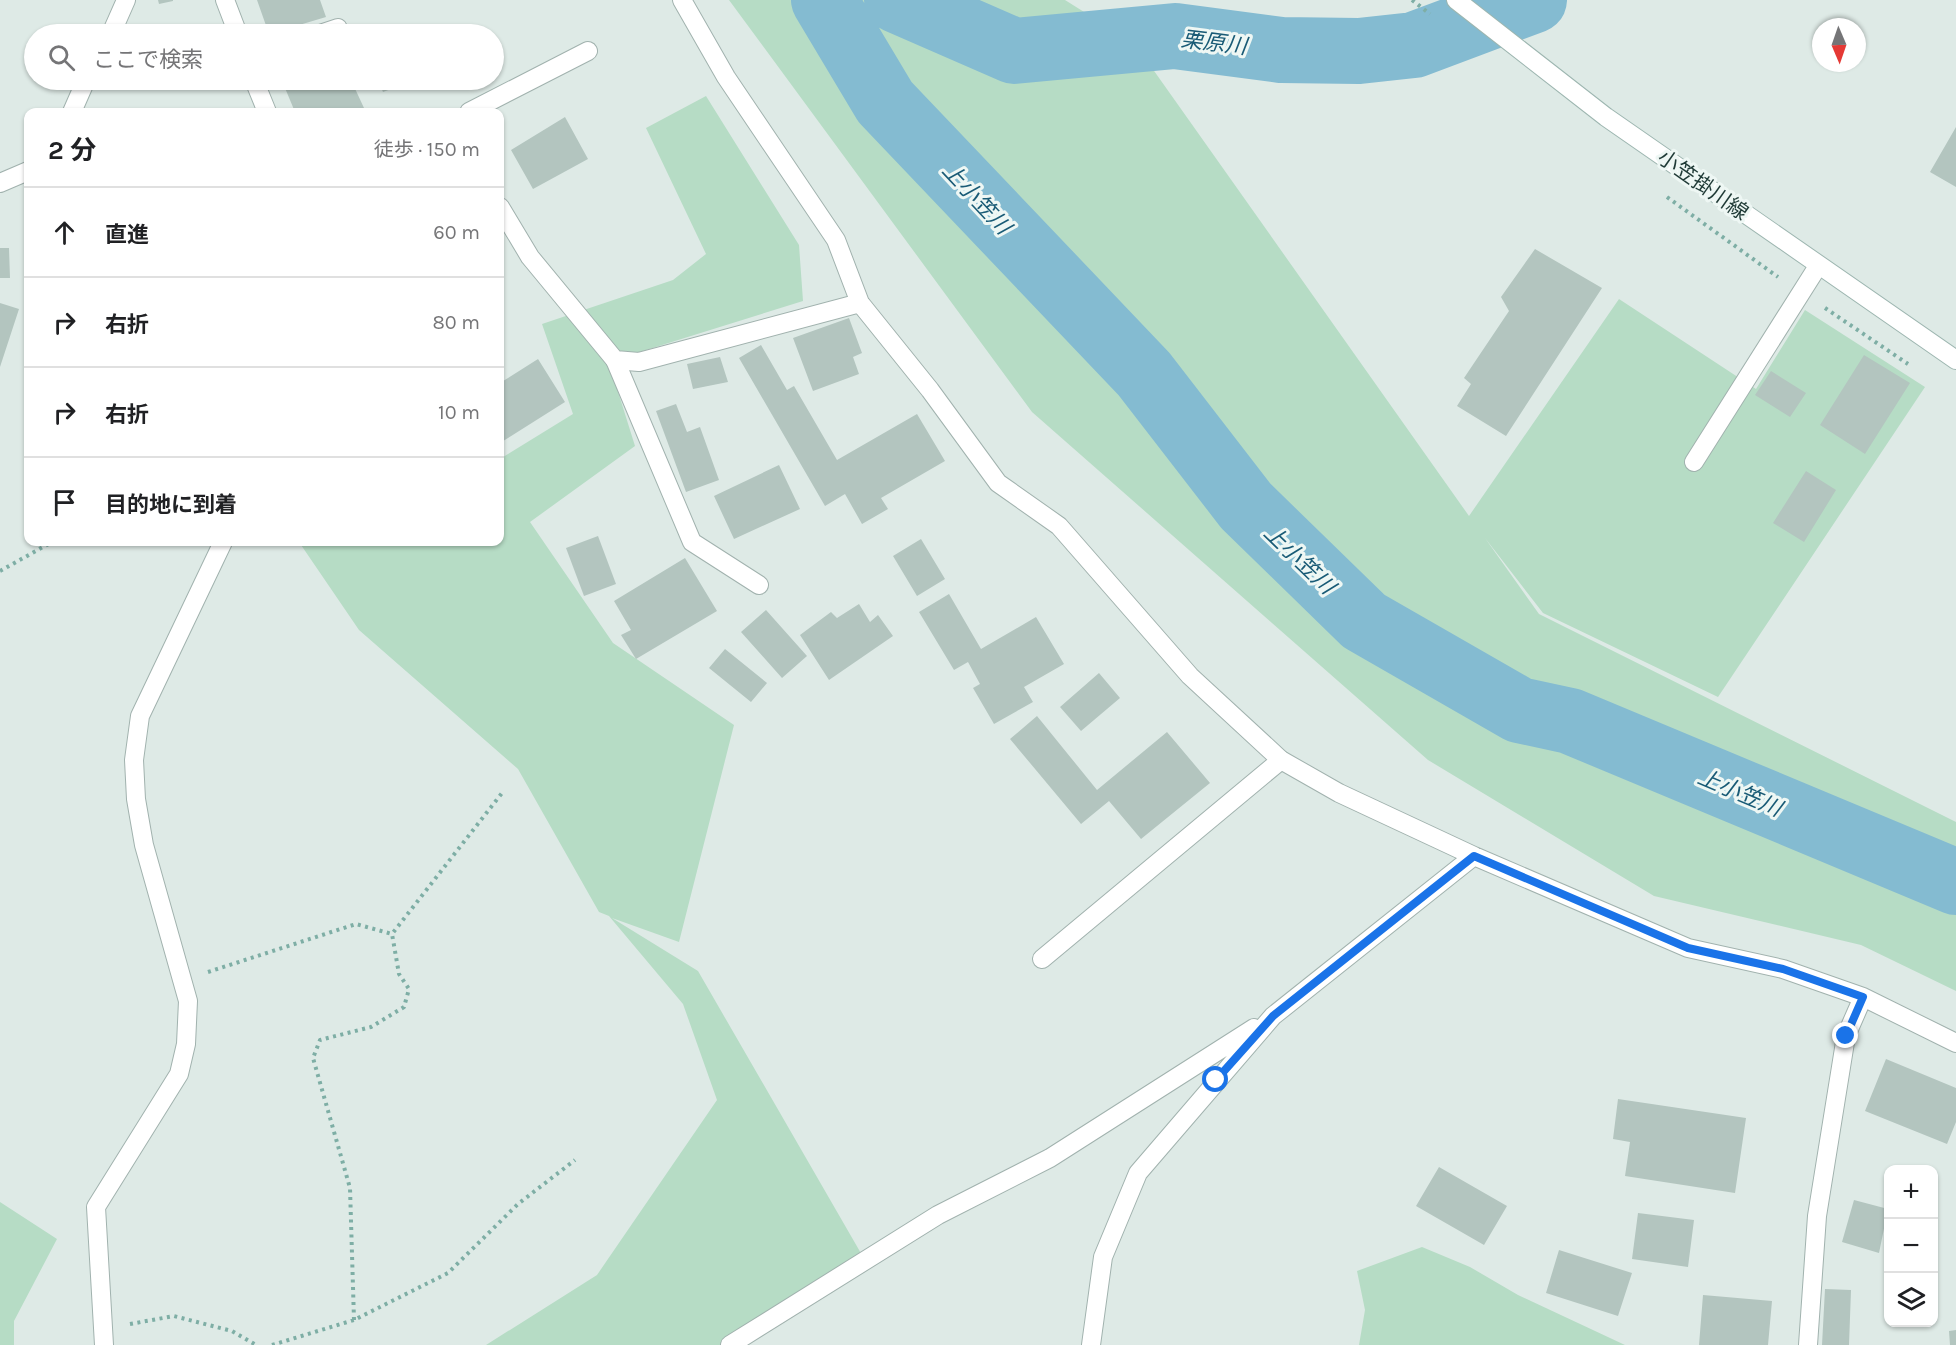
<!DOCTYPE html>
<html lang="ja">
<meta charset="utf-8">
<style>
:root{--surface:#fff;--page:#f6f6f6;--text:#202124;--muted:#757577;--line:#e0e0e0}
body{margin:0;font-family:Karla,"Noto Sans JP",sans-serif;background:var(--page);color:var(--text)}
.controls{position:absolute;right:18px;bottom:18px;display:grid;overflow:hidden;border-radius:12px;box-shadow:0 2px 4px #0004}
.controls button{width:54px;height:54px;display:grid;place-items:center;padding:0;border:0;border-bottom:2px solid var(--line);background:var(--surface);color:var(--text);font:30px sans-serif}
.compass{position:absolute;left:1812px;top:18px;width:54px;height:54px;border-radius:50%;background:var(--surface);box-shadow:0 2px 4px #0004;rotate:178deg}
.stop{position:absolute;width:18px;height:18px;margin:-14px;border:4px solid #1a73e8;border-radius:50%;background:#fff}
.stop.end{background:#1a73e8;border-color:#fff;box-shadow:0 2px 6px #0008}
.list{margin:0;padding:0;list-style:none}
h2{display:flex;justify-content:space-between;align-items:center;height:78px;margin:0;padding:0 24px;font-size:26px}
h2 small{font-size:20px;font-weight:400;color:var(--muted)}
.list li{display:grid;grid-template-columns:39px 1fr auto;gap:18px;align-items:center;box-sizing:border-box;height:90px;padding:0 24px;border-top:2px solid var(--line)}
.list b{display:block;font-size:22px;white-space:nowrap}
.list em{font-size:20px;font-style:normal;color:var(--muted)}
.icon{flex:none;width:33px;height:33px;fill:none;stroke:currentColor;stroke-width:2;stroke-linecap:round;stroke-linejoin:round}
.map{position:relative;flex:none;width:1956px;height:1345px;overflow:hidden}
.search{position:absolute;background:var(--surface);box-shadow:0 2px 4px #0004;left:24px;top:24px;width:480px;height:66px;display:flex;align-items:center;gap:15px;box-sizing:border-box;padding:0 21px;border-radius:33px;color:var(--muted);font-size:22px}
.panel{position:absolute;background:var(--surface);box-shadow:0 2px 4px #0004;left:24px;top:108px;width:480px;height:438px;border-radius:12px}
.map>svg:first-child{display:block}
.green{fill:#b6dcc5}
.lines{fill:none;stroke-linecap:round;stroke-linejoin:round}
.river{stroke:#84bbd1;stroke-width:66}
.building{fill:#b3c5bf}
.service-casing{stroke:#a1b2ae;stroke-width:20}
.minor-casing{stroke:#a1b2ae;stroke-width:20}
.secondary-casing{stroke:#9db6b0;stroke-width:20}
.path{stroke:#7eaea5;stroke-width:4;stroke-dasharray:3 4.5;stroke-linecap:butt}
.service{stroke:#fff;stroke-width:18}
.minor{stroke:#fff;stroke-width:18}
.secondary{stroke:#fff;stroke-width:18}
.route{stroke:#1a73e8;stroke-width:8}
.labels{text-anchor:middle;stroke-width:6;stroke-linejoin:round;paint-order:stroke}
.street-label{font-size:21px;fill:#1f3a36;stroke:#eef7f4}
.water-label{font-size:22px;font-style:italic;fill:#195b76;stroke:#eef7f4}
</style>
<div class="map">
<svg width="1956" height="1345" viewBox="0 0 1956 1345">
<rect width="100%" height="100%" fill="#deeae6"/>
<!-- green -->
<path class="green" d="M 729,0 L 1065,0 L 1135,44 L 1469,516 L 1619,299 L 1756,389 L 1805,310 L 1925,387 L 1718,697 L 1543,613 L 1485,538 L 1539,614 L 1956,822 L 1956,991 L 1861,945 L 1654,896 L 1428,760 L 1032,412 Z
M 706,96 L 799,245 L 803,301 L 630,355 L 615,382 L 635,446 L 530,522 L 613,643 L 734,725 L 679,942 L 612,918 L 698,971 L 866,1262 L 747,1345 L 486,1345 L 597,1275 L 717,1100 L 683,1004 L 609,916 L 599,912 L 518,769 L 359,630 L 299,542 L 500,542 L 500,459 L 573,414 L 542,324 L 673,280 L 706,254 L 646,128 Z
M 0,1202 L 57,1239 L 14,1321 L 14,1345 L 0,1345 Z
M 1422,1247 L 1470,1267 L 1518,1295 L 1625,1345 L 1359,1345 L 1365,1310 L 1357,1271 Z"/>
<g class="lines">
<!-- river -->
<path class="river" d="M 824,0 L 885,102 L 1144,374 L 1246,506 L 1364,621 L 1519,710 L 1570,721 L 1956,882
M 897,0 L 1014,51 L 1175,36 L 1281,50 L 1359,51 L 1414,45 L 1534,0"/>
</g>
<!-- building -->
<path class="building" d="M 158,0 L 173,0 L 173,1 L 159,4 Z
M 257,0 L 320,0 L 326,17 L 269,34 Z
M 305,80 L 351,80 L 364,108 L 354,112 L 295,112 L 285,88 Z
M 378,80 L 415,80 L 383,92 Z
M 565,117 L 588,159 L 533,189 L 511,150 Z
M 1956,127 L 1956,187 L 1930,172 Z
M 0,248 L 9,248 L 10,278 L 0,278 Z
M 1535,249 L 1602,288 L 1506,436 L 1457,406 L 1471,384 L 1464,378 L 1509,311 L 1501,297 Z
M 0,303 L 19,309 L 0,367 Z
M 849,318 L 862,353 L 853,357 L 859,374 L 813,391 L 793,338 Z
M 761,345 L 787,390 L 794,386 L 837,460 L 917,414 L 945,461 L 881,498 L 888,509 L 862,524 L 845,494 L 825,506 L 739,358 Z
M 1864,355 L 1910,383 L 1865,454 L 1820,425 Z
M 720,357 L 728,382 L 693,389 L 687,364 Z
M 538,359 L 565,402 L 500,443 L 500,383 Z
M 1771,371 L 1806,393 L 1790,417 L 1755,395 Z
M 676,404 L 687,432 L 700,427 L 719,480 L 686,492 L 656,411 Z
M 779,465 L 800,509 L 734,539 L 714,496 Z
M 1806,471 L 1836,490 L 1804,542 L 1773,523 Z
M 598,536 L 616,584 L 584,596 L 566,548 Z
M 921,539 L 945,579 L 917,596 L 893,556 Z
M 685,558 L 717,611 L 636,659 L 621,635 L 631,630 L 614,601 Z
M 949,594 L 981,649 L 1036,617 L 1064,664 L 1024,687 L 1033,702 L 994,724 L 973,688 L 980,684 L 968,662 L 954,670 L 919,612 Z
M 859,604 L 870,622 L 878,615 L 893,636 L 829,680 L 800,635 L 831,612 L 837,618 Z
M 766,610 L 807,656 L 782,678 L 741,632 Z
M 725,649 L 767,683 L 751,702 L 709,668 Z
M 1099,673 L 1120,698 L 1081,731 L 1060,707 Z
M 1037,716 L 1097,790 L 1167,732 L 1210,783 L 1141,839 L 1109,801 L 1081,824 L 1010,739 Z
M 1886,1059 L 1956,1088 L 1956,1122 L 1947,1144 L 1865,1111 Z
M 1618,1099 L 1746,1118 L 1735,1193 L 1625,1176 L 1630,1142 L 1613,1139 Z
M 1439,1167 L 1507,1206 L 1484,1245 L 1416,1206 Z
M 1854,1200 L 1888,1209 L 1879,1253 L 1842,1242 Z
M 1638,1213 L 1694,1220 L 1688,1267 L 1632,1259 Z
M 1559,1250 L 1632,1273 L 1618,1316 L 1546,1293 Z
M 1825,1289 L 1851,1290 L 1849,1345 L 1822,1345 Z
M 1703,1295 L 1772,1301 L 1768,1345 L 1699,1345 Z
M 1956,1330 L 1956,1345 L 1950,1345 L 1949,1331 Z"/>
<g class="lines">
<defs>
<path id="service" d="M 320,34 L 338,28
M 469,112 L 588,51
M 0,183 L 28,171
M 615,360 L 692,542 L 759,585
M 1694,462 L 1818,266
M 1042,959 L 1281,760
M 104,1345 L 96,1207 L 179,1074 L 186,1044 L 188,1001 L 144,845 L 136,799 L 134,760 L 140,716 L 223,542"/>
<path id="minor" d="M 225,0 L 238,34
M 682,0 L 726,77 L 836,240 L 860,303 L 930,390 L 998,483 L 1059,526 L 1190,676 L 1281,760 L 1339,793 L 1474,856 L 1688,948 L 1783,969 L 1863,997 L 1956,1043
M 111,34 L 126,0
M 254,80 L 267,112
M 72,112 L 86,80
M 500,207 L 530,257 L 615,360 L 639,362 L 860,303
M 730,1345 L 938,1215 L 1050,1158 L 1254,1028
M 1091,1345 L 1103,1257 L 1138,1173 L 1273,1016 L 1474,856
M 1808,1345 L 1817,1216 L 1846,1036 L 1863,997"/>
<path id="secondary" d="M 1456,0 L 1606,117 L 1956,360"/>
</defs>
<!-- service casing -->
<use href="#service" class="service-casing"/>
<!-- minor casing -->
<use href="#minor" class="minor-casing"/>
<!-- secondary casing -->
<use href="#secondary" class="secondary-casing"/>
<!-- path -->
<path class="path" d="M 1412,0 L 1430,14
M 1667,197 L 1778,277
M 1825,308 L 1908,364
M 0,571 L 52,542
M 208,972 L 356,924 L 392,934
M 354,1320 L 350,1188 L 313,1058 L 320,1040 L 371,1027 L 404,1007 L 409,989 L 399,974 L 392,934 L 502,793
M 130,1324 L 174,1316 L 232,1331 L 256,1345
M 272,1345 L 354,1320 L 448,1273 L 518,1204 L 575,1160"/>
<!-- service -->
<use href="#service" class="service"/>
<!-- minor -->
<use href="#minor" class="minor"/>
<!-- secondary -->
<use href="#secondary" class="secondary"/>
</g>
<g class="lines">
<!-- route -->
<path class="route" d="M 1216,1080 L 1273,1016 L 1474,856 L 1688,948 L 1783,969 L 1863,997 L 1846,1036"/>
</g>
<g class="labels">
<!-- street labels -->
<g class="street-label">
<text transform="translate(1703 185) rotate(35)" y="7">小笠掛川線</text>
</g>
<!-- water labels -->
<g class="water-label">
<text transform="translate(1214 42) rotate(7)" y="8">栗原川</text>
<text transform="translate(977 198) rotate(47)" y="8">上小笠川</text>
<text transform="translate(1300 559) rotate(44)" y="8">上小笠川</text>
<text transform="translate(1740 792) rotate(23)" y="8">上小笠川</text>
</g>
</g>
</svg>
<div class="controls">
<button>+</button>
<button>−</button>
<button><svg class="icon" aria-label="layers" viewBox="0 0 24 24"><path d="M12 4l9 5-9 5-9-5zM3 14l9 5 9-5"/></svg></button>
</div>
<svg class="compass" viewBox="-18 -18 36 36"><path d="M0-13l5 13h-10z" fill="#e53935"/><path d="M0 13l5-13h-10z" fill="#757577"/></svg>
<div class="stop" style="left:1216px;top:1080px"></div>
<div class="stop end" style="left:1846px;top:1036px"></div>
<div class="search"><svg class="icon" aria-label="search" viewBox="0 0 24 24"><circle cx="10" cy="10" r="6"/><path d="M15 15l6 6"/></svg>ここで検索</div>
<section class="panel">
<h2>2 分<small>徒歩 · 150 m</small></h2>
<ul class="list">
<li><svg class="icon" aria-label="ahead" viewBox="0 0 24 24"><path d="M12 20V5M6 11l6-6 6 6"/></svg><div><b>直進</b></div><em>60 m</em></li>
<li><svg class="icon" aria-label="right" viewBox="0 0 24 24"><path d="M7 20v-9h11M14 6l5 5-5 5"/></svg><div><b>右折</b></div><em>80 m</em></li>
<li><svg class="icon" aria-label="right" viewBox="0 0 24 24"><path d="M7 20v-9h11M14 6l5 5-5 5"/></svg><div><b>右折</b></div><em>10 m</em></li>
<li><svg class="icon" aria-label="arrive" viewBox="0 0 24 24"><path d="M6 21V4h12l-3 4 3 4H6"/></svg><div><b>目的地に到着</b></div></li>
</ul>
</section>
</div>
